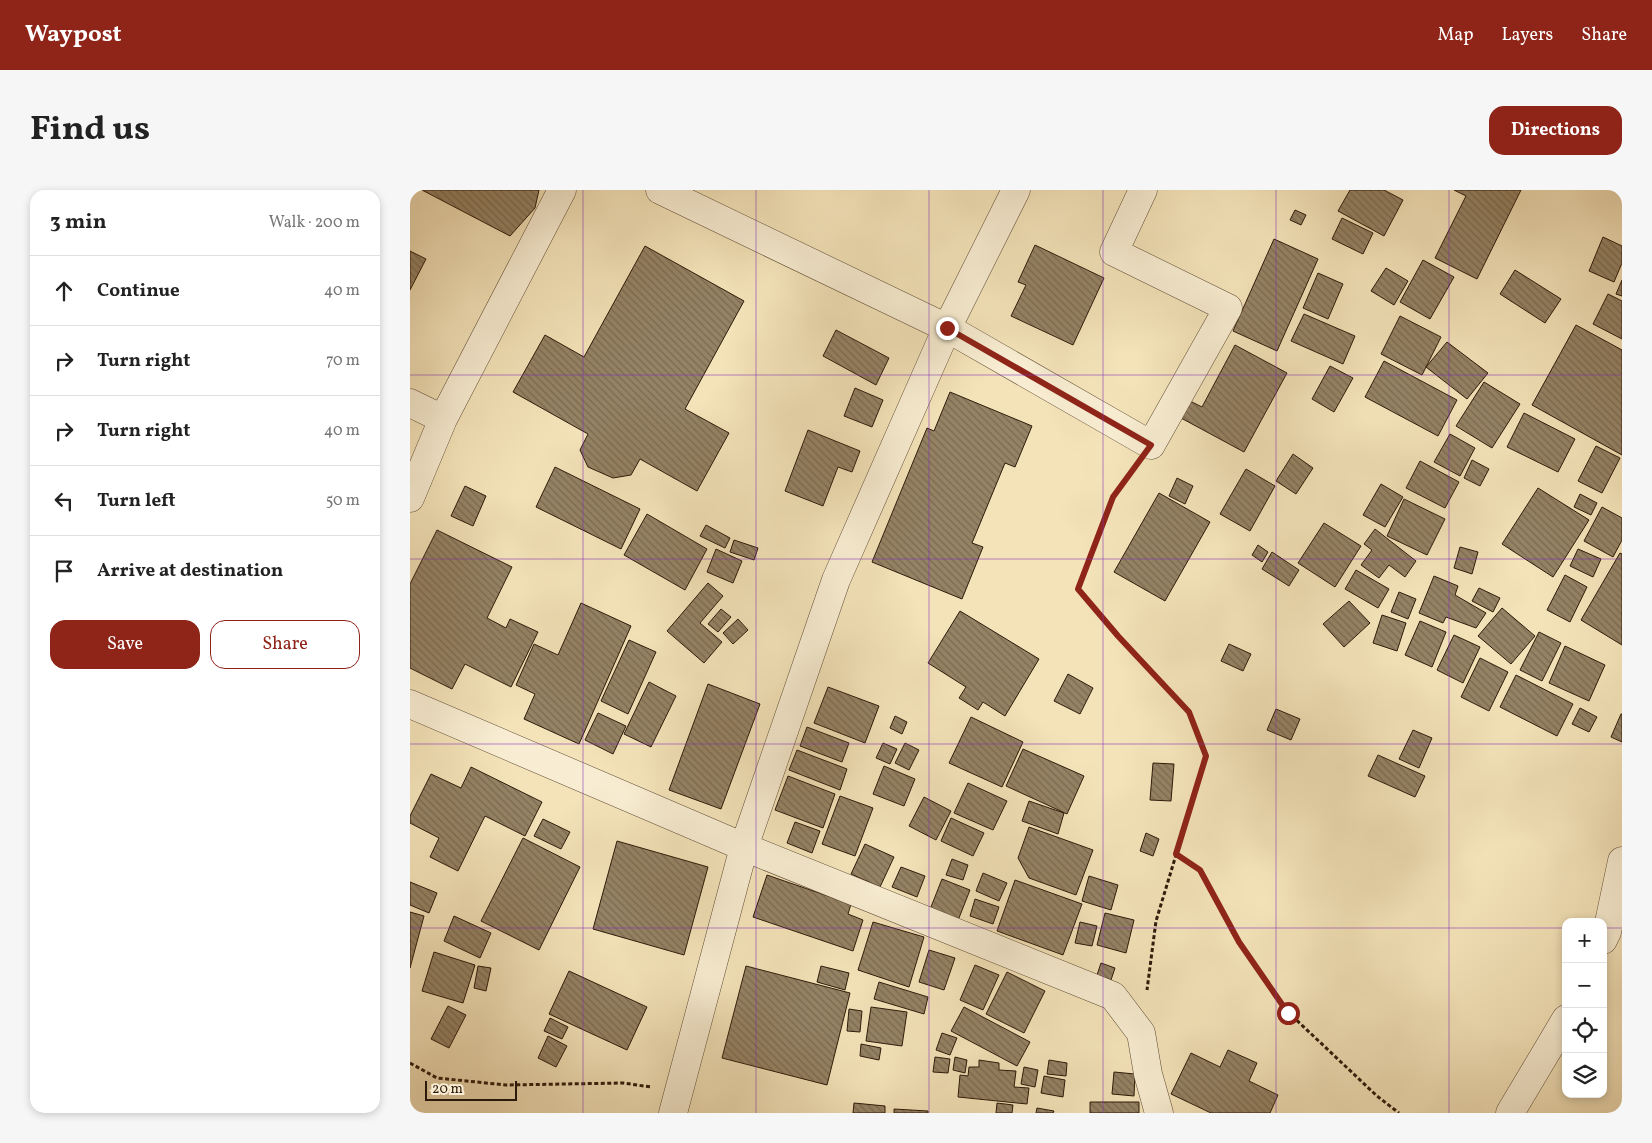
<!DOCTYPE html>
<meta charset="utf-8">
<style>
:root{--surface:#fff;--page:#f6f6f6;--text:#222;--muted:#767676;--line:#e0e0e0;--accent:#8f2418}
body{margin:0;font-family:Vollkorn,serif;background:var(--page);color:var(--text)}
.controls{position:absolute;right:15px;bottom:15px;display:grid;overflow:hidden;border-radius:10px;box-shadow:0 2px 8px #0003}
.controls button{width:45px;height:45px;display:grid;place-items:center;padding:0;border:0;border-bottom:1px solid var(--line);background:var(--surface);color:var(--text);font:25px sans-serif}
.scale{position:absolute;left:15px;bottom:12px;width:92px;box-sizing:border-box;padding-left:5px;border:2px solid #2e1a0a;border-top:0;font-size:14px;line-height:18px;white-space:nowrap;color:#2e1a0a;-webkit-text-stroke:4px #f8edd2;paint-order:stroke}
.stop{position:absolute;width:15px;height:15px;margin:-11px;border:4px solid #8f2418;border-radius:50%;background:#fff}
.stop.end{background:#8f2418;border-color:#fff;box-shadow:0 1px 5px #0008}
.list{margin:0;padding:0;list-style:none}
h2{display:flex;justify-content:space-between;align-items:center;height:65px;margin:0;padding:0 20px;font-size:21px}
h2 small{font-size:16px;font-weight:400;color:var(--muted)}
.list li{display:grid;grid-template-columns:32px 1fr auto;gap:15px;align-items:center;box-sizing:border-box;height:70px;padding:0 20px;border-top:1px solid var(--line)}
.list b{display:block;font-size:19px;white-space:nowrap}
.list em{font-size:16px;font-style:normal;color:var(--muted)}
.actions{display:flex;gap:10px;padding:15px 20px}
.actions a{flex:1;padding:11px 0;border:1px solid var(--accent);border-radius:15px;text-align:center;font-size:18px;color:var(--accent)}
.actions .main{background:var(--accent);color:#fff}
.icon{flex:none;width:28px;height:28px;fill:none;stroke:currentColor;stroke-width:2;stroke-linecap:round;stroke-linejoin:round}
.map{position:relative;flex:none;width:1212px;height:923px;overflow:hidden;border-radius:15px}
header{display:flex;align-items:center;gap:30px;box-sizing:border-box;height:70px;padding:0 25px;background:var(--accent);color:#fff}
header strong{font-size:24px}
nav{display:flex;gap:28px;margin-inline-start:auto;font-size:18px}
.intro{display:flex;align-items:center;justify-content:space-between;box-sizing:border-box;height:120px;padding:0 30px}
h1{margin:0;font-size:35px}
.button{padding:12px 22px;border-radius:15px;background:var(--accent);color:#fff;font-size:18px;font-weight:700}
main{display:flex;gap:30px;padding:0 30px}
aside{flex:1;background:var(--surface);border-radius:15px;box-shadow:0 2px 8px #0003}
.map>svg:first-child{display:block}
.building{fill:url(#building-back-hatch);stroke:#2e1a0a}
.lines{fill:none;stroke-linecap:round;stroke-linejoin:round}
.minor-casing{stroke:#604c36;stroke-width:29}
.path{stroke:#2e1a0a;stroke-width:3;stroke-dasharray:4 2.5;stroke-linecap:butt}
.minor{stroke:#f8edd2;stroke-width:28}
.route{stroke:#8f2418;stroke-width:6}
.grid{fill:none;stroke:#7b2cbf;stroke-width:1;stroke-opacity:0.55}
</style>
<header>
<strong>Waypost</strong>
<nav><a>Map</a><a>Layers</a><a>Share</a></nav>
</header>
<div class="intro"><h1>Find us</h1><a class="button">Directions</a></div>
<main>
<aside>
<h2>3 min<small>Walk · 200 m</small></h2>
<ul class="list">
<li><svg class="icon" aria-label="ahead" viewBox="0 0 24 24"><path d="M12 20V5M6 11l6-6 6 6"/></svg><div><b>Continue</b></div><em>40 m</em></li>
<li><svg class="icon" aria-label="right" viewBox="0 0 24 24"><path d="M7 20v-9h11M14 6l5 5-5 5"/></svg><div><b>Turn right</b></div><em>70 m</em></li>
<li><svg class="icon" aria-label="right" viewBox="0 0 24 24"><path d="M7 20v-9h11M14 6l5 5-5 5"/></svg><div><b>Turn right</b></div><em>40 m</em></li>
<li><svg class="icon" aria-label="left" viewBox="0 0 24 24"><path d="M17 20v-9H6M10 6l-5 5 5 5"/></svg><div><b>Turn left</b></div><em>50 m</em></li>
<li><svg class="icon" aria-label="arrive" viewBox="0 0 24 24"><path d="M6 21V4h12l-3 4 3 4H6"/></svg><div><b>Arrive at destination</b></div></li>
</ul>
<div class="actions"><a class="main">Save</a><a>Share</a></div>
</aside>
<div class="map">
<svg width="1212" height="923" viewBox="0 0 1212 923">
<defs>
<pattern id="building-back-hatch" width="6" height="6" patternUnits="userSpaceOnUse" patternTransform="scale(1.25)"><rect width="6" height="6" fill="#958365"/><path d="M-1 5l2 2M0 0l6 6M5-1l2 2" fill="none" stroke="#7a6a51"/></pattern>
</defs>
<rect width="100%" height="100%" fill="#f4e3b9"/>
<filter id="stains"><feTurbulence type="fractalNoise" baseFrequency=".004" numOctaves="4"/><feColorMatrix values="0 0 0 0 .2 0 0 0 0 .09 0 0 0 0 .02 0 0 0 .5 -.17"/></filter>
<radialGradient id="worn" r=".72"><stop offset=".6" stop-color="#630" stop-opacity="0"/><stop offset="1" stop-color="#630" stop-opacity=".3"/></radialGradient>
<!-- building -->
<path class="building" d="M 12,0 L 129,0 L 125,18 L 100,46 Z
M 940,0 L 974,0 L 993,10 L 974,46 L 928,21 Z
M 1044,0 L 1111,0 L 1067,89 L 1025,68 L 1056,6 Z
M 885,20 L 896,25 L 891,35 L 880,30 Z
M 932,28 L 963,43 L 953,64 L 922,49 Z
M 1193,47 L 1212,56 L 1212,73 L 1204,92 L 1179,81 Z
M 864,49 L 908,69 L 867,161 L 823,141 Z
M 625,55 L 694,88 L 663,155 L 601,126 L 616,95 L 608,92 Z
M 235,56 L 334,111 L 275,219 L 319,243 L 287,301 L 230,269 L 221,285 L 203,288 L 178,277 L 170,260 L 178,244 L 103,202 L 135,145 L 174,167 Z
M 0,61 L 16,69 L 0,100 Z
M 1013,70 L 1044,87 L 1020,129 L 990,112 Z
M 976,78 L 998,91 L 984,115 L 961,101 Z
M 1105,80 L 1151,109 L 1135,133 L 1090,104 Z
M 908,83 L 933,94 L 918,129 L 893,118 Z
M 1212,90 L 1212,106 L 1206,104 Z
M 1198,104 L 1212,111 L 1212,149 L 1183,134 Z
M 894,124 L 945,146 L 933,174 L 881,151 Z
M 990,126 L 1031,147 L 1012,185 L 971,164 Z
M 1166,135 L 1212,160 L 1212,265 L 1122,215 Z
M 426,140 L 479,168 L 466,195 L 413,166 Z
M 1037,152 L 1078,183 L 1057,209 L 1016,177 Z
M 825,155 L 877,183 L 834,262 L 771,228 L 780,211 L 792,217 Z
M 974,171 L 1047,210 L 1028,246 L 955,207 Z
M 920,176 L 943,188 L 924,222 L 902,209 Z
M 1074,192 L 1110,214 L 1082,258 L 1046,236 Z
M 445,198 L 473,210 L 462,237 L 434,226 Z
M 540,202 L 622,236 L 605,277 L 595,273 L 562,353 L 573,357 L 552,409 L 462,372 L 517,238 L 524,241 Z
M 1114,223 L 1165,249 L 1148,282 L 1097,257 Z
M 398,240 L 450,261 L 442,282 L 428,277 L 413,316 L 375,301 Z
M 1040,244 L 1065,258 L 1050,286 L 1024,272 Z
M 1186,256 L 1210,268 L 1192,303 L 1168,291 Z
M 883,264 L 903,278 L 886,304 L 866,291 Z
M 1062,270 L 1079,279 L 1070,296 L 1054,288 Z
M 1010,271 L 1049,292 L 1035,318 L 996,298 Z
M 145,277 L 230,319 L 211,359 L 126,317 Z
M 836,279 L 865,296 L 840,341 L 810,324 Z
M 767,288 L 783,296 L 775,314 L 759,306 Z
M 971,294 L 993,307 L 975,337 L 953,325 Z
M 55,296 L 76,306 L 63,336 L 41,326 Z
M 1128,298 L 1179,330 L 1143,387 L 1092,354 Z
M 749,303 L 800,332 L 755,411 L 704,382 Z
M 1170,304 L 1187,313 L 1181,325 L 1164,317 Z
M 994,309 L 1035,329 L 1017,365 L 977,346 Z
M 1192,317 L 1212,328 L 1212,350 L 1203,367 L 1174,351 Z
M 237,324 L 297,359 L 275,400 L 214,365 Z
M 914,333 L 951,356 L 925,397 L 888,373 Z
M 296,335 L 320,348 L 315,358 L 290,346 Z
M 965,339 L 1006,371 L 995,387 L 979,375 L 969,388 L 951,375 L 962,360 L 954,354 Z
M 27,340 L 102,377 L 77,428 L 96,438 L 100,429 L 128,442 L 101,497 L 55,474 L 42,499 L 0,478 L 0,394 Z
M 324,350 L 348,358 L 344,370 L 320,362 Z
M 848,355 L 858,362 L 852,372 L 842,365 Z
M 1050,357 L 1068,362 L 1062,384 L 1044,378 Z
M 306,359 L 332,371 L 323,393 L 297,382 Z
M 1168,359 L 1191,369 L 1183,387 L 1160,376 Z
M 862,362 L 889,380 L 879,396 L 852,379 Z
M 1210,363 L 1212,364 L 1212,455 L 1171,430 Z
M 946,380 L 979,399 L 968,418 L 935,399 Z
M 1155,385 L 1177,397 L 1160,432 L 1137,420 Z
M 1024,386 L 1048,396 L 1045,405 L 1076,423 L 1066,438 L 1036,427 L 1033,433 L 1009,423 Z
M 298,393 L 313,406 L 290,433 L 312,452 L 294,473 L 257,441 Z
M 1069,398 L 1090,408 L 1083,422 L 1062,411 Z
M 989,402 L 1006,409 L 998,429 L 981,422 Z
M 939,411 L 960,433 L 934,457 L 913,434 Z
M 171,413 L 221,436 L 169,554 L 114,529 L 125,504 L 106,495 L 124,454 L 148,465 Z
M 1092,418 L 1125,446 L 1101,474 L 1068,446 Z
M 311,419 L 321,427 L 308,442 L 298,434 Z
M 550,421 L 629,469 L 595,526 L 573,512 L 568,520 L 549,508 L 556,497 L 518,473 Z
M 972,425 L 996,433 L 987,461 L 963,453 Z
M 328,429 L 338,440 L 323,454 L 313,443 Z
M 1010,431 L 1036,442 L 1022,477 L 995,465 Z
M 1129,442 L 1151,453 L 1132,491 L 1110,480 Z
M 1044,445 L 1070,457 L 1053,493 L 1027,480 Z
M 219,450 L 246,462 L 218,524 L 191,511 Z
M 819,454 L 841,464 L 833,481 L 811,471 Z
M 1155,456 L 1195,475 L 1179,511 L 1139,493 Z
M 1070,468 L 1098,482 L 1079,521 L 1051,507 Z
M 658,484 L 683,498 L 670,524 L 644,511 Z
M 1106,485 L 1163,514 L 1147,546 L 1090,517 Z
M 239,492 L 266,506 L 241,557 L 214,544 Z
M 298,494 L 350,514 L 311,619 L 259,600 Z
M 418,497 L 469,516 L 455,553 L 404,533 Z
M 1170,518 L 1187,527 L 1179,542 L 1162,534 Z
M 866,519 L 890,529 L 881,550 L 857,540 Z
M 188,523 L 216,536 L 203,564 L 175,550 Z
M 1211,524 L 1212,524 L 1212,552 L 1201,547 Z
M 485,526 L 497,532 L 492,544 L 480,538 Z
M 561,527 L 613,552 L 592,597 L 539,573 Z
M 397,537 L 439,553 L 432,572 L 390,556 Z
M 1003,540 L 1022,548 L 1009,578 L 989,569 Z
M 473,553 L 487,559 L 480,574 L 466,568 Z
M 495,553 L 509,560 L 499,580 L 485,573 Z
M 613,559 L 674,586 L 657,624 L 596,596 Z
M 387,560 L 437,579 L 430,600 L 379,580 Z
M 968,565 L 1015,586 L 1005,607 L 958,586 Z
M 743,573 L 764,574 L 761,611 L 740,610 Z
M 474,576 L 505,589 L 494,616 L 463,604 Z
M 61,577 L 132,612 L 115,646 L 75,626 L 48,681 L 20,667 L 29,648 L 0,633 L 0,626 L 21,584 L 51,598 Z
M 378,586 L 425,604 L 413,638 L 365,620 Z
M 558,593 L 597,611 L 583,640 L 544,623 Z
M 430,606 L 463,618 L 445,666 L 412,654 Z
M 514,607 L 541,621 L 526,650 L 499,636 Z
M 619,611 L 654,623 L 648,644 L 612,631 Z
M 541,628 L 574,643 L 563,666 L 531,651 Z
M 133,629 L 160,642 L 151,659 L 124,646 Z
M 385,632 L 410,641 L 402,663 L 377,653 Z
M 619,637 L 683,660 L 666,705 L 619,688 L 608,668 Z
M 736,643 L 749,649 L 743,666 L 730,661 Z
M 113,648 L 170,677 L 129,760 L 71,731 Z
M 207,651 L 298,677 L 274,765 L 183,739 Z
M 455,654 L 484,667 L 470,697 L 441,684 Z
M 542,669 L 558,675 L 553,690 L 536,685 Z
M 491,677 L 515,686 L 507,707 L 482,697 Z
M 573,683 L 597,693 L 589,711 L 566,701 Z
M 357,685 L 441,714 L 438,724 L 453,730 L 443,761 L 343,727 Z
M 679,686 L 708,695 L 701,720 L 672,711 Z
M 532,689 L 560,700 L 547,733 L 519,722 Z
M 605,690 L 672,714 L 653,765 L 587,741 Z
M 0,692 L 27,703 L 19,723 L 0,715 Z
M 565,709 L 589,717 L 583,734 L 560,726 Z
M 0,722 L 14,726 L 0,778 Z
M 695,723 L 724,730 L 716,763 L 687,755 Z
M 44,726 L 81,743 L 70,768 L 34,751 Z
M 463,732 L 514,747 L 499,797 L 448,780 Z
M 670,732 L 687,736 L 682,756 L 665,753 Z
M 519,760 L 545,768 L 534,800 L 509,792 Z
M 24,762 L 65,775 L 53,813 L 12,801 Z
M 691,773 L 705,778 L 701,790 L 687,785 Z
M 565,775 L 589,785 L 573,820 L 550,810 Z
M 68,776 L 81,778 L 76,801 L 64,798 Z
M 336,776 L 440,803 L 417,895 L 312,868 Z
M 411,776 L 439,783 L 435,800 L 407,792 Z
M 159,781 L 237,817 L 217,860 L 139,824 Z
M 597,782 L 635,801 L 614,843 L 576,824 Z
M 469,792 L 518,807 L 514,824 L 464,809 Z
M 38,816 L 56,825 L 39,858 L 21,849 Z
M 461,817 L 497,822 L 492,856 L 456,851 Z
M 554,817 L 620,852 L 607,876 L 541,841 Z
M 439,819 L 452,821 L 450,842 L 437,841 Z
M 140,828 L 158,837 L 152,849 L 134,841 Z
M 532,843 L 547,848 L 540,865 L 526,860 Z
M 138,846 L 157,856 L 146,877 L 128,868 Z
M 451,854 L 471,858 L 469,870 L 450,866 Z
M 818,860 L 847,873 L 839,891 L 868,905 L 860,923 L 801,923 L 761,904 L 781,863 L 810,877 Z
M 525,867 L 540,869 L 538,883 L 523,882 Z
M 545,867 L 557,870 L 555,883 L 543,880 Z
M 569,870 L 589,873 L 589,880 L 606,881 L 604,897 L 619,898 L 617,914 L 548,907 L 550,885 L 558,886 L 559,877 L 569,877 Z
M 639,870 L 657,873 L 656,886 L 637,884 Z
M 614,877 L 628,880 L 625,897 L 611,894 Z
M 704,882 L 725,884 L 724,906 L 702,904 Z
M 634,886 L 655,890 L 653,907 L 631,903 Z
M 680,912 L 729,912 L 729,923 L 680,923 Z
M 444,913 L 475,916 L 475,923 L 443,923 Z
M 587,913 L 603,915 L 602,923 L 586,923 Z
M 627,918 L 644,921 L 643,923 L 626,923 Z
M 484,919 L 518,921 L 518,923 L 484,923 Z"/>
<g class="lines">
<defs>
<path id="minor" d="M 250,0 L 537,138 L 741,255 L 818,118 L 704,62 L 733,0
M 0,213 L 33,229
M 0,308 L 33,229 L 152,0
M 0,514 L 334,657 L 703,806 L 731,843 L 738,884 L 749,923
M 1193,750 L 1197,742 L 1212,671
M 263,923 L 334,657 L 426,390 L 537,138 L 606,0
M 1100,923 L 1156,829"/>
</defs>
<!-- minor casing -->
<use href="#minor" class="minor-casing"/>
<!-- path -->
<path class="path" d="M 724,279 L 703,307 L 668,399 L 708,446 L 779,522 L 796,566 L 746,731 L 737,800
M 766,664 L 789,680 L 829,752 L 879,823 L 967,906 L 989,923
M 0,873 L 27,888 L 96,895 L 213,893 L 241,897"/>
<!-- minor -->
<use href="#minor" class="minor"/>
</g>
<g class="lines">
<!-- route -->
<path class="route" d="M 537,138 L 741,255 L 703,307 L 668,399 L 708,446 L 779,522 L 796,566 L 766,664 L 790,680 L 829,752 L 878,823"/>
</g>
<!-- grid -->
<path class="grid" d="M 173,0 L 173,923M 346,0 L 346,923M 519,0 L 519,923M 693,0 L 693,923M 866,0 L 866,923M 1039,0 L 1039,923M 0,185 L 1212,185M 0,369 L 1212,369M 0,554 L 1212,554M 0,738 L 1156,738M 1193,738 L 1212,738"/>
<rect width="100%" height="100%" filter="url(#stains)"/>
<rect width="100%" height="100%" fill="url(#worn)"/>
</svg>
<div class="controls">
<button>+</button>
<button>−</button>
<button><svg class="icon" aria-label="locate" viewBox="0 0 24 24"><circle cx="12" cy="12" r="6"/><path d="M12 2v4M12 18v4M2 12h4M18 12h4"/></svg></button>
<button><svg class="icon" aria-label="layers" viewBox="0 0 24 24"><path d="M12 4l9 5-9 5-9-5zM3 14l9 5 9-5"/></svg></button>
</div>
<div class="scale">20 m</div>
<div class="stop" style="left:878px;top:823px"></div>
<div class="stop end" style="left:537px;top:138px"></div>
</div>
</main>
